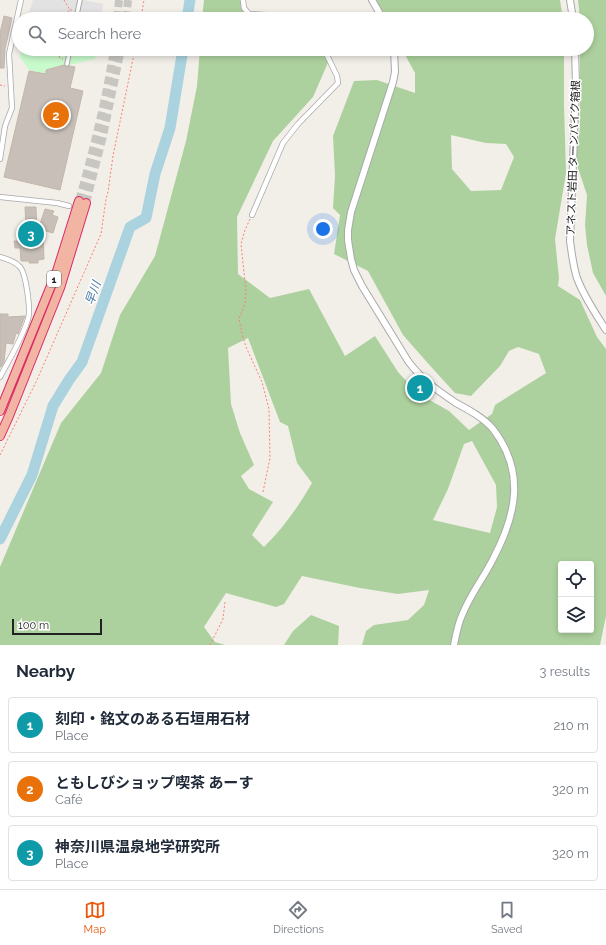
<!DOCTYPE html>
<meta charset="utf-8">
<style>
:root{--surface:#fff;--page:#f2f2f3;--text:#1f2937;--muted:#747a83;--line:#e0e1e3;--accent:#ea580c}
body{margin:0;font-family:Raleway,"Noto Sans JP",sans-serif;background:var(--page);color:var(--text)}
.controls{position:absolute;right:12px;bottom:12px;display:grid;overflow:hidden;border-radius:4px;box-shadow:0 2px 6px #0003}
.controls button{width:36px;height:36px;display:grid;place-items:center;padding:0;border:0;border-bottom:1px solid var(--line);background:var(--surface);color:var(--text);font:20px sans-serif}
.scale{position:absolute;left:12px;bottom:10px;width:90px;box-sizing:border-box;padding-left:4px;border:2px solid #222;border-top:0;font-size:11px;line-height:14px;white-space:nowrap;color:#222;-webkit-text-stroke:3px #fff;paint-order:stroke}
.you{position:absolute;left:323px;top:229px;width:14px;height:14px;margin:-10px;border:3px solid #fff;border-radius:50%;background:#1a73e8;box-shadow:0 0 0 6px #1a73e833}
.badge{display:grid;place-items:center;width:26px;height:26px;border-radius:50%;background:var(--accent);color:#fff;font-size:13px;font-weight:700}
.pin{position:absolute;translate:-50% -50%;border:2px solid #fff;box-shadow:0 1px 4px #0006}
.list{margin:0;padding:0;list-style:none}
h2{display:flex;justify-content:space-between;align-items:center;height:52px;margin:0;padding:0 16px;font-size:17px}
h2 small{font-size:13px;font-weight:400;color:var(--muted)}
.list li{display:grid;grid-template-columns:26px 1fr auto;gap:12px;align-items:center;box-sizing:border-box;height:56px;margin:0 8px 8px;padding:0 8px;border:1px solid var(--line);border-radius:4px}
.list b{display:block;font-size:15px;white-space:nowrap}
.list p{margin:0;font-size:13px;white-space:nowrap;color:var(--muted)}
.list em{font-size:13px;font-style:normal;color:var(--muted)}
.icon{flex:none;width:22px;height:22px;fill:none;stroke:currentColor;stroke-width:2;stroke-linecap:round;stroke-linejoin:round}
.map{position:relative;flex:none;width:606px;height:645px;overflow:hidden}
.search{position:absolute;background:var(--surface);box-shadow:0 2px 6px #0003;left:12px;right:12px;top:12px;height:44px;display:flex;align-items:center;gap:10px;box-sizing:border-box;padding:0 14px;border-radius:22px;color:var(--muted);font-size:15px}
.sheet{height:244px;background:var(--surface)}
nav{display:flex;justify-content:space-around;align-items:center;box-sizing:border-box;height:56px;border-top:1px solid var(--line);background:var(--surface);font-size:11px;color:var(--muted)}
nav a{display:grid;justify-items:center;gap:2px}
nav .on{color:var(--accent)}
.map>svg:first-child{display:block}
.forest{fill:#add19e;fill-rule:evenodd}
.park{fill:#c8facc}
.parking{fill:#e2e2e2}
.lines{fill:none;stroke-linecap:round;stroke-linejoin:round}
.river{stroke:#aad3df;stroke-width:11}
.building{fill:#c7bfb8;stroke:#c4b6ab}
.trunk-tunnel{stroke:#c8c6c1;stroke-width:8;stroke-dasharray:8 4;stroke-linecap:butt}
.pedestrian-casing{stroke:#a9a9a9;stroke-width:5.5}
.minor-casing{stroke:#a9a9a9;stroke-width:6}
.tertiary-casing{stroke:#a9a9a9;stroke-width:8}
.trunk-casing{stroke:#dc2a67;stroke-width:10}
.path{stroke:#fa8072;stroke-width:1;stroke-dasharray:2 2;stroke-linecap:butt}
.pedestrian{stroke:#fff;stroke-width:3.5}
.minor{stroke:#fff;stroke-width:4.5}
.tertiary{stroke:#fff;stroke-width:6}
.trunk{stroke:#f2b4a3;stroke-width:8}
.labels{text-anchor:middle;stroke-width:3;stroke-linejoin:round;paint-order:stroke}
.shield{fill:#fff;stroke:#646464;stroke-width:1}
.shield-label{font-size:10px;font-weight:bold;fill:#222}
.street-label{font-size:11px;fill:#222;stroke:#fff}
.water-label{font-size:12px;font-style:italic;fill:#4a7aab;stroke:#fff}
</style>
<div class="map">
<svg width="606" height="645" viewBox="0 0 606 645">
<rect width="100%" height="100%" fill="#f2efe9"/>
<!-- forest -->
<path class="forest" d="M 204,0 L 240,0 L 252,19 L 202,19 Z
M 374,0 L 560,0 L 563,19 L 385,19 Z
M 578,0 L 606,0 L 606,296 L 593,273 L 587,245 L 585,225 L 587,195 L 575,159 L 580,128 L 580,49 L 587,49 L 587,19 L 580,19 Z
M 200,49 L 334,49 L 313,97 L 273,141 L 237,217 L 238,274 L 270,298 L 309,289 L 345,356 L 375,336 L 398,372 L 410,385 L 426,398 L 449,411 L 469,430 L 492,414 L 495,405 L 546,373 L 539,354 L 518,347 L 509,351 L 500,366 L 471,396 L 455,393 L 433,369 L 403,335 L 368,271 L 334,254 L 340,215 L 333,208 L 335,176 L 333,136 L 354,81 L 377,80 L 415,93 L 415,73 L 402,49 L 564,49 L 564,104 L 566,173 L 555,239 L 559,278 L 558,286 L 580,300 L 597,337 L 606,349 L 606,616 L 600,645 L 362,645 L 366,631 L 374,625 L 408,620 L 424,605 L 429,590 L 398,594 L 360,588 L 302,576 L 284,604 L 276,607 L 226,593 L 204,627 L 215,642 L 225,645 L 0,645 L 0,567 L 61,423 L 101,373 L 120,315 L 155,256 L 186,141 L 197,86 ZM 451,135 L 486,143 L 506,144 L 514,157 L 501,190 L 471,191 L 452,169 ZM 248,338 L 280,422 L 288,426 L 297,463 L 312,483 C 298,507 284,527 264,547 L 252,535 L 273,502 L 249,489 L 241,476 L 254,465 L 240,433 L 231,404 L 228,348 ZM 472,441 L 496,485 L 497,507 L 490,533 L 433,520 L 448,489 L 464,444 ZM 561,564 L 591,564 L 591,630 L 561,630 Z
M 311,615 L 339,626 L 338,645 L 284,645 L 293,631 Z"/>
<!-- park -->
<path class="park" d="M 22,49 L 97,49 L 95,59 L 69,65 L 67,75 L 66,64 L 46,70 L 46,74 L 29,70 L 20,57 Z"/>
<!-- parking -->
<path class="parking" d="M 33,0 L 84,0 L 103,4 L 101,19 L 27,19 Z"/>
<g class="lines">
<!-- river -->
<path class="river" d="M 187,19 L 190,0
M 0,539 L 32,475 L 53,406 L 69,380 L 82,362 L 130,227 L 146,218 L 155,174 L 170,128 L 183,49"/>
</g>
<!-- building -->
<path class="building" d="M 4,16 L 12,18 L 5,49 L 4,68 L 0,68 L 0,33 Z
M 64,65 L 67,67 L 70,66 L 75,67 L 70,88 L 83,91 L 60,190 L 4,177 L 29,71 L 46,74 L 46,70 Z
M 25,207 L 36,207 L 37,233 L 45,209 L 54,211 L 52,215 L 58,217 L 53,233 L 43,230 L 44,259 L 38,260 L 38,263 L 29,263 L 29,261 L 21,261 L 20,248 L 15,248 L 14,241 L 20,241 L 19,227 L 26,227 Z
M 0,314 L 8,314 L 8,317 L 25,316 L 18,334 L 16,333 L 13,344 L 6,343 L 4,362 L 1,367 L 0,367 Z"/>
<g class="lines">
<!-- trunk-tunnel -->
<path class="trunk-tunnel" d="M 117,19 L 119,0
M 126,19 L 128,0
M 79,201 C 93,151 106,101 114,49
M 86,203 L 103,136 L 121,49"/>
<defs>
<path id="pedestrian" d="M 76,19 L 80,0
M 67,64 L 70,49"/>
<path id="minor" d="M 243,0 L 244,8 L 249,14 L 267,15 L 287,19
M 0,159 L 5,126 L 12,108 L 9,54 L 21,0
M 0,197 L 57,203 L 69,206
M 252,215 L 283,143 L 298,124 L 338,83 L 337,76 L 324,49
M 0,257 C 7,259 14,261 19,266 C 26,271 31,311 28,319 C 22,339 10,358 0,377"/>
<path id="tertiary" d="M 372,0 L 383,19
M 570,0 L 573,19
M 394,49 L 395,72 L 393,82 L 351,212 L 348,230 L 348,240 L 351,259 L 354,270 L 362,286 L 408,361 C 421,379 438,391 456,403 C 469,410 484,418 493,429 C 525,471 517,513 494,557 C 485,576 471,593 463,613 C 458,623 456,634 454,645
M 575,49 L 576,85 L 570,241 C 572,254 573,266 577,278 C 584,297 596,314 606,330"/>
<path id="trunk" d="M 0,411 L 57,271 L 79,201
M 0,436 L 9,416 L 60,288 L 86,203"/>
</defs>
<!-- pedestrian casing -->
<use href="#pedestrian" class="pedestrian-casing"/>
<!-- minor casing -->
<use href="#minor" class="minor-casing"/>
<!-- tertiary casing -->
<use href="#tertiary" class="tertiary-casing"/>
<!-- trunk casing -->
<use href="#trunk" class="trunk-casing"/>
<!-- path -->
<path class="path" d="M 64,0 L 70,10 L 72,10
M 58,19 L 70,10
M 141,19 L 144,0
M 56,49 L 60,58 L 63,59
M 0,85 L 5,86
M 250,219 L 245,230 L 241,244 L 246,291 L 245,303 L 239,319 L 242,334 L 246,347 L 262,382 L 269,409 L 270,458 L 263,492
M 0,455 L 36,382 L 101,234 L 106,199 L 108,192 L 113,156 L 135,49
M 210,645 L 223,619 L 225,602"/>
<!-- pedestrian -->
<use href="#pedestrian" class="pedestrian"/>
<!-- minor -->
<use href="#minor" class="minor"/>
<!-- tertiary -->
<use href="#tertiary" class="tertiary"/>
<!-- trunk -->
<use href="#trunk" class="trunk"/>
</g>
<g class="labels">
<!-- shield labels -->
<rect class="shield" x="47" y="271" width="14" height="16" rx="3"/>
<g class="shield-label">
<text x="54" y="283">1</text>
</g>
<!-- street labels -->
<g class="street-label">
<text transform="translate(573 158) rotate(-88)" y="4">アネスト岩田 ターンパイク箱根</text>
</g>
<!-- water labels -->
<g class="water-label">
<text transform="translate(93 293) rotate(-70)" y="4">早川</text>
</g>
</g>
</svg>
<div class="controls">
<button><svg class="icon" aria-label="locate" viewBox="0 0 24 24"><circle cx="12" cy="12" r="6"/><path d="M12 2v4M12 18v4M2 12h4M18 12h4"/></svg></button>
<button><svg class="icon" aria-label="layers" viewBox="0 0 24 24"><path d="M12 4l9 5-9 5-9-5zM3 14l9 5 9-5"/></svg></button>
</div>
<div class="scale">100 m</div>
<div class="you"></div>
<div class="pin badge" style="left:420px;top:388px;background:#0f9aa8">1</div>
<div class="pin badge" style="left:56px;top:115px;background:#e8710a">2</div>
<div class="pin badge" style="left:31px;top:234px;background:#0f9aa8">3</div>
<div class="search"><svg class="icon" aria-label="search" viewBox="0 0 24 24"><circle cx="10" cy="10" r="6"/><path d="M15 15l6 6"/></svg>Search here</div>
</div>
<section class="sheet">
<h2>Nearby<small>3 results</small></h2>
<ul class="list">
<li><span class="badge" style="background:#0f9aa8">1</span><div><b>刻印・銘文のある石垣用石材</b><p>Place</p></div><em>210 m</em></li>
<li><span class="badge" style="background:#e8710a">2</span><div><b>ともしびショップ喫茶 あーす</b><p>Café</p></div><em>320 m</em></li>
<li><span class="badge" style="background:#0f9aa8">3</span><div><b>神奈川県温泉地学研究所</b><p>Place</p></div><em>320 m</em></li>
</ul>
</section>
<nav>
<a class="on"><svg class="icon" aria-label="map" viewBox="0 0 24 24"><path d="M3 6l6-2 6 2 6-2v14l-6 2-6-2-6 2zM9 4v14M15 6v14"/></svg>Map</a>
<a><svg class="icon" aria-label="directions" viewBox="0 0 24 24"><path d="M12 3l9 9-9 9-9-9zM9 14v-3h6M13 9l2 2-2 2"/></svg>Directions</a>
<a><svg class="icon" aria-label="saved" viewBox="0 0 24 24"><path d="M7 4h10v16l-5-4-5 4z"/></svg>Saved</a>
</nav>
